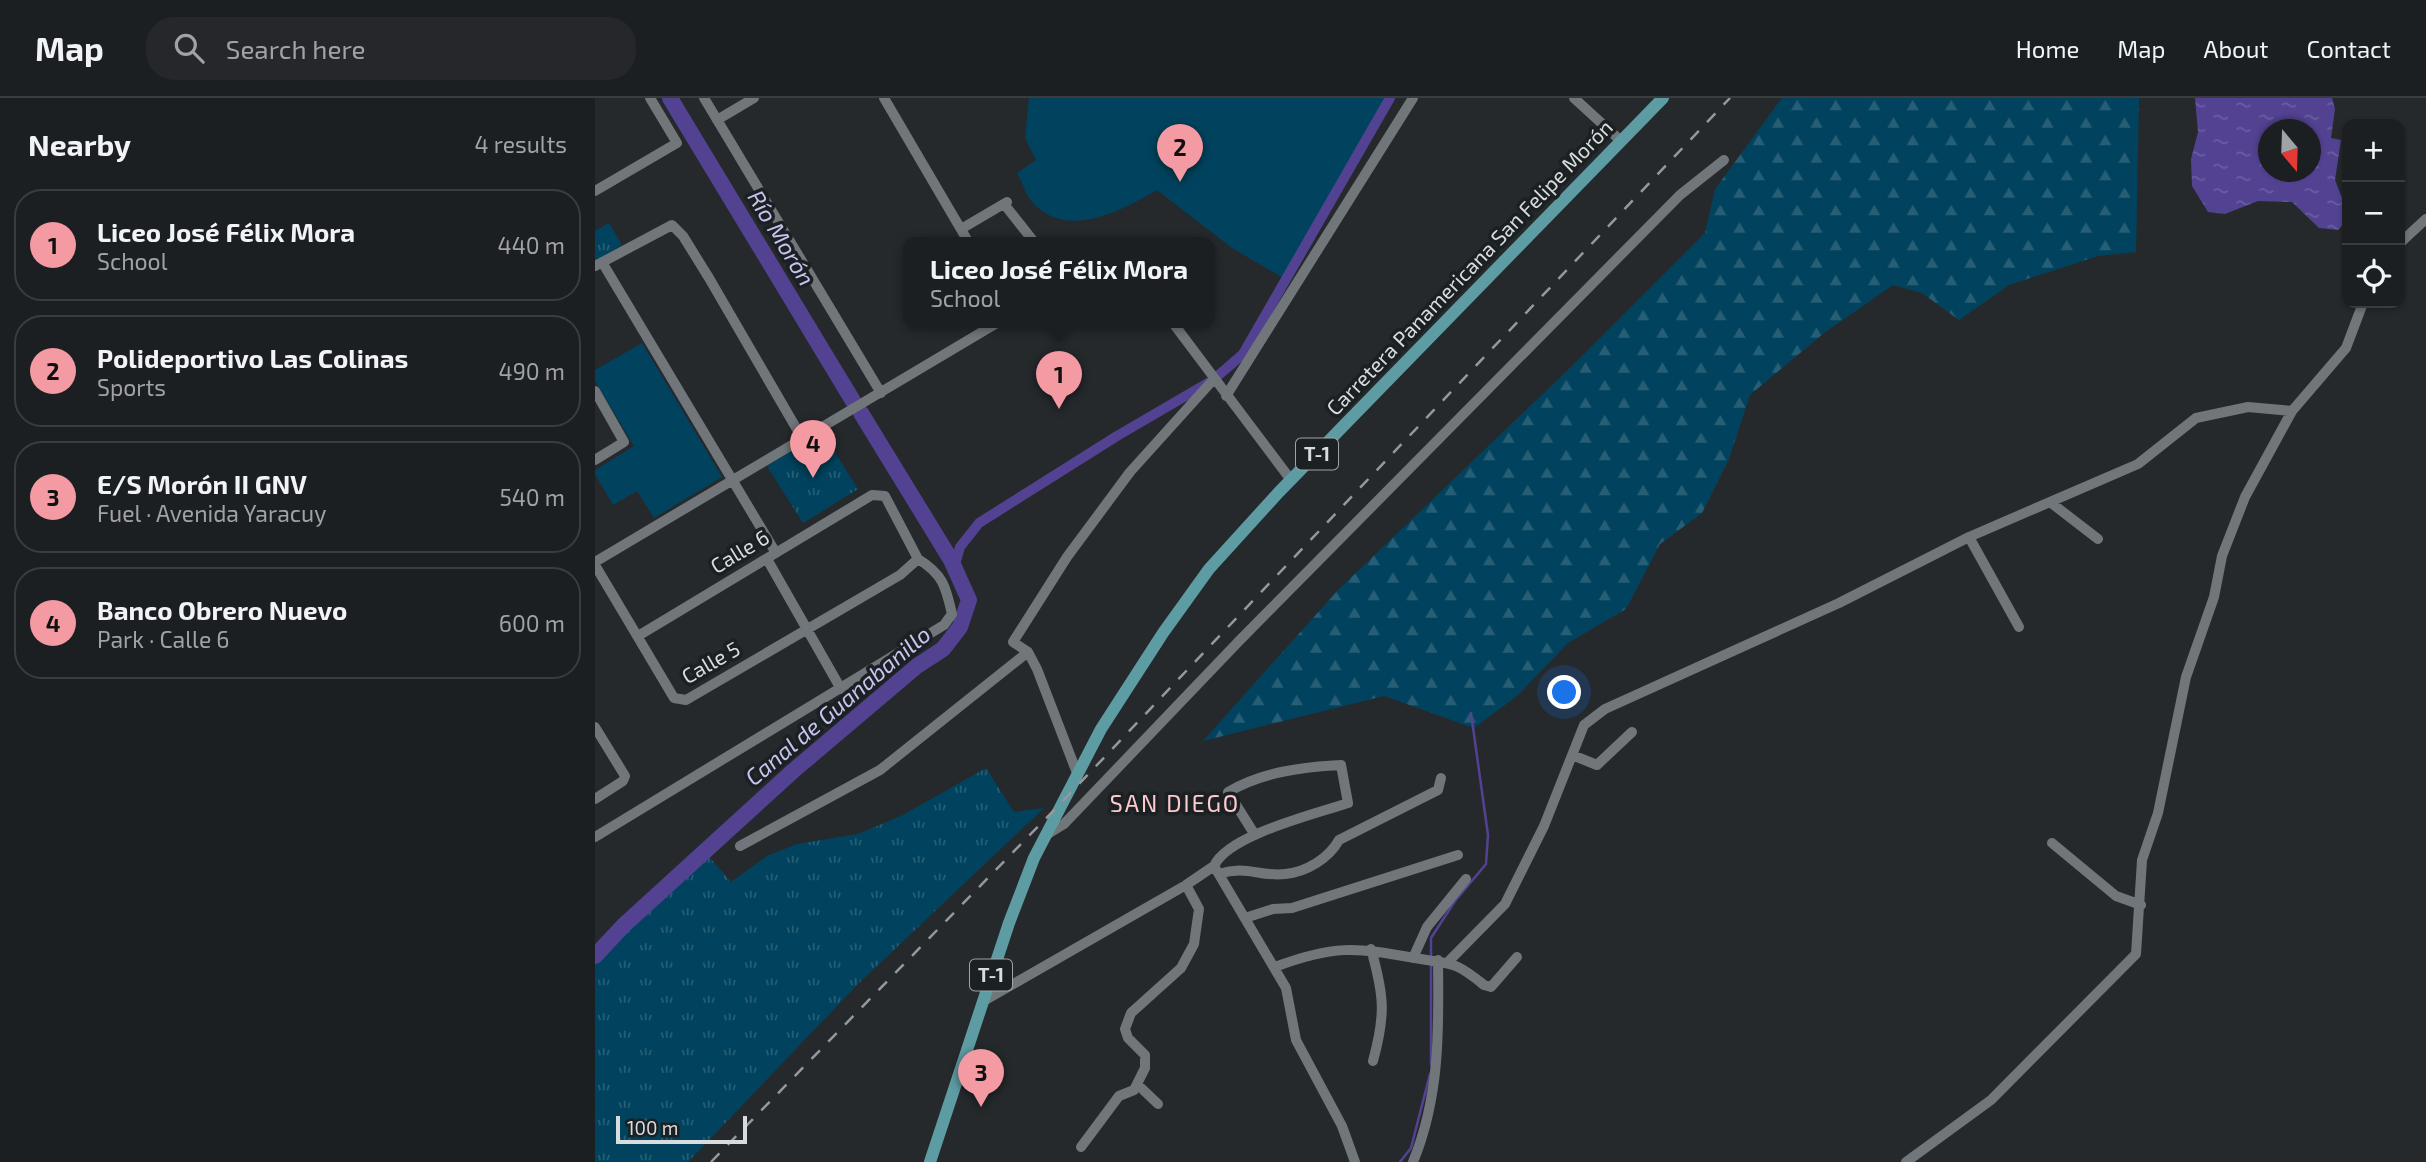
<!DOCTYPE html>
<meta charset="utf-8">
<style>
:root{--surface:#1c1f21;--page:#25272a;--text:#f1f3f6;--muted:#a0a2a5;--line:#3a3d3f;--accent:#f49aa3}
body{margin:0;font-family:"Exo 2",sans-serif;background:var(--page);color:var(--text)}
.controls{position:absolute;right:21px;top:21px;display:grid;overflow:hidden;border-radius:14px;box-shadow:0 2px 5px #0004}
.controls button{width:63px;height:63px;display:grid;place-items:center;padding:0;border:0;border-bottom:2px solid var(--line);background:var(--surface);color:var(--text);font:35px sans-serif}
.compass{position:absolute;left:1663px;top:21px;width:63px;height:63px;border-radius:50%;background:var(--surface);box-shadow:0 2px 5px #0004;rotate:161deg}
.scale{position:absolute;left:21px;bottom:18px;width:131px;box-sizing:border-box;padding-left:7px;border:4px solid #d9dcde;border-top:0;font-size:19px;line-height:24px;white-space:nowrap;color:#d9dcde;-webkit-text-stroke:5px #1b2022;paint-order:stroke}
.you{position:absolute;left:970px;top:595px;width:24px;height:24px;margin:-18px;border:5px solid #fff;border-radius:50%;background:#1a73e8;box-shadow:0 0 0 10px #1a73e833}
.badge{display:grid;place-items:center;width:46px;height:46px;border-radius:50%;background:var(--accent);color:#111;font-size:23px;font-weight:700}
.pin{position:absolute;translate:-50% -58px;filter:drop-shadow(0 2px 4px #0008)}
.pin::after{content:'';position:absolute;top:37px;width:24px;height:21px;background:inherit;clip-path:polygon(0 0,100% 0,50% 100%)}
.popup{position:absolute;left:308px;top:139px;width:312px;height:91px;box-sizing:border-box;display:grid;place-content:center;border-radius:14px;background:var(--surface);filter:drop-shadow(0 2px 5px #0005);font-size:23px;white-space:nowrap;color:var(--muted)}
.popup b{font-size:26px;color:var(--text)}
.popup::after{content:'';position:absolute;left:50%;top:100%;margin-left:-14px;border:14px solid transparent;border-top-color:var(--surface)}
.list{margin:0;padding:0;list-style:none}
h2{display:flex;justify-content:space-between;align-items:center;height:91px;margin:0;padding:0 28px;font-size:30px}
h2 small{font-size:23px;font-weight:400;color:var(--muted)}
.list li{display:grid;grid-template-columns:46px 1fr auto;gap:21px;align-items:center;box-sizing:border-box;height:112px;margin:0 14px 14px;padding:0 14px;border:2px solid var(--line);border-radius:28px}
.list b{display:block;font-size:26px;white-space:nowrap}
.list p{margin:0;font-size:23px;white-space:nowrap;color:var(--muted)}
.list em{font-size:23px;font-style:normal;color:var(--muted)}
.icon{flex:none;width:38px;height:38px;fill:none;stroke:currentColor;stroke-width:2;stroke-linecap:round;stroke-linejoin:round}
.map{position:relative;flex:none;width:1831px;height:1064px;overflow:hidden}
header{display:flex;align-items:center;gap:42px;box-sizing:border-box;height:98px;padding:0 35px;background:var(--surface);border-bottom:2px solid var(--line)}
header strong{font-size:33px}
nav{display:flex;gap:38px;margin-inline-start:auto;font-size:24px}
.search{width:490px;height:63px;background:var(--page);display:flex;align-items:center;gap:18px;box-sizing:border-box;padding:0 24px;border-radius:28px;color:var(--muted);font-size:26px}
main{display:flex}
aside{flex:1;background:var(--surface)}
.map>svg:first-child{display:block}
.grass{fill:url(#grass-tufts)}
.forest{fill:url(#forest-firs)}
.pitch{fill:#01435e}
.water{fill:url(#water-ripples);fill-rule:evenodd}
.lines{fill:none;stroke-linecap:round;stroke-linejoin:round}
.stream{stroke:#534292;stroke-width:2.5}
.canal{stroke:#534292;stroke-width:10}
.river{stroke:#534292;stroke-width:16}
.minor{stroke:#707679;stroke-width:10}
.major{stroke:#5e9ca4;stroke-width:12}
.rail{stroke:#96999b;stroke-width:2.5;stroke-dasharray:12 12;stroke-linecap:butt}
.labels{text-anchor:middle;stroke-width:7;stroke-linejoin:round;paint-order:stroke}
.shield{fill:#1b2022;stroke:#a0a4a6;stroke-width:2}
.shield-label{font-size:19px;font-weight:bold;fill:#d9dcde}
.street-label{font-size:21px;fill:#d9dcde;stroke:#1b2022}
.water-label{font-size:23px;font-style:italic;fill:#c8c3f0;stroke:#1b2022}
.neighbourhood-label{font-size:23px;letter-spacing:2px;fill:#ffcace;stroke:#1b2022}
</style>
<header>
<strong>Map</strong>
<div class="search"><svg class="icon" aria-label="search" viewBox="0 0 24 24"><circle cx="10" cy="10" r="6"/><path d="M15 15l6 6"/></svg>Search here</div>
<nav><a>Home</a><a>Map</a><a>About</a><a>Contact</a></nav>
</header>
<main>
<aside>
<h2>Nearby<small>4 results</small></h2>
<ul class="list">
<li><span class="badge">1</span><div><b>Liceo José Félix Mora</b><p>School</p></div><em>440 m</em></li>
<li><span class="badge">2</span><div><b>Polideportivo Las Colinas</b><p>Sports</p></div><em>490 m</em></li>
<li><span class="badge">3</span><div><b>E/S Morón II GNV</b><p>Fuel · Avenida Yaracuy</p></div><em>540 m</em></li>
<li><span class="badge">4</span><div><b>Banco Obrero Nuevo</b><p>Park · Calle 6</p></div><em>600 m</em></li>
</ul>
</aside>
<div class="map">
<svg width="1831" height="1064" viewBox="0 0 1831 1064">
<defs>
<pattern id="grass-tufts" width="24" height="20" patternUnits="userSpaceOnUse" patternTransform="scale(1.75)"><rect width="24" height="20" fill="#01435e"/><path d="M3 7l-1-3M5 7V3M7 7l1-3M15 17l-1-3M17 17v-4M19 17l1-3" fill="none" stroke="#255e75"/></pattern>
<pattern id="forest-firs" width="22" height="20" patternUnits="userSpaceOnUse" patternTransform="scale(1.75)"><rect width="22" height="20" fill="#01435e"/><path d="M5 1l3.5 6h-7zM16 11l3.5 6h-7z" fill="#255e75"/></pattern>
<pattern id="water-ripples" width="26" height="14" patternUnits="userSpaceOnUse" patternTransform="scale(1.75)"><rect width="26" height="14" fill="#534292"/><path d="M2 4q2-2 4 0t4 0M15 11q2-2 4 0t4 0" fill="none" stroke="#6b5da1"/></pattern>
</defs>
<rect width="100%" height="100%" fill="#25292c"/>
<!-- grass -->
<path class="grass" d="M 14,125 L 27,147 L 0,163 L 0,133 Z
M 227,334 L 263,391 L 208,425 L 172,368 Z
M 391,670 L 419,714 L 449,710 L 264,885 L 93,1064 L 0,1064 L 0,858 L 28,828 L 110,754 L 136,784 L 172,758 L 202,746 L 263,736 L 308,717 Z"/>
<!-- forest -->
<path class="forest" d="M 1187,0 L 1544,0 L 1541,154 L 1503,158 L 1414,187 L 1364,222 L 1327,195 L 1298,187 L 1229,235 L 1155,297 L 1134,361 L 1107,415 L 1065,446 L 1031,511 L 973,545 L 922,598 L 879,630 L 789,598 L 608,643 L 743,492 L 977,268 L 1110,135 L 1120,91 Z"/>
<!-- pitch -->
<path class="pitch" d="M 434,0 L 790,0 L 690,181 L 637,150 L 562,92 C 527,112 472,143 437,104 C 431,97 427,84 422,75 L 441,62 L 430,40 Z
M 47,245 L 127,379 L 59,420 L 42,393 L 18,407 L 0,376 L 0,372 L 39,348 L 0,283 L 0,272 Z"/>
<!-- water -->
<path class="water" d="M 1600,0 L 1737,0 L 1740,11 L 1736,40 L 1746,42 L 1740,82 L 1752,113 L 1752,122 L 1743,132 L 1724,130 L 1697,104 L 1663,103 L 1630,116 L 1613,114 L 1597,88 L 1596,61 L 1603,34 ZM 1674,32 L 1716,32 L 1716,74 L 1674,74 Z"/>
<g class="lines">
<!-- stream -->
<path class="stream" d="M 836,966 L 836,840 L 860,803 L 891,766 L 893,737 L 876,615
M 805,1064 L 816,1050 L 835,976"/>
<!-- canal -->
<path class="canal" d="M 359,470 L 365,449 L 384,425 L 522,338 L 618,282 L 648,256 L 795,0"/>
<!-- river -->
<path class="river" d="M 75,0 L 258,303
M 0,858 L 28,828 L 198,673 L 322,568 L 348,551 L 365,529 L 374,502 L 356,462 L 266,315"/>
<!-- minor -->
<path class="minor" d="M 109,0 L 286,295
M 289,0 L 374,145
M 979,0 L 1026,43
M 122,22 L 159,0
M 0,93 L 82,45 L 55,0
M 409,106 L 440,145
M 366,131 L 412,104
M 1805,145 L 1831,121
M 7,164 L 181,455
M 0,168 L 77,127 L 88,138 L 114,180 L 207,340
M 578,225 L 696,382
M 0,293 L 29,344 L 0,362
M 631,298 L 818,0
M 1455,404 L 1503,441
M 1374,439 L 1424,529
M 172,461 L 246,591
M 0,464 L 402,225
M 0,467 L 79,600 L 91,602 L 305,477 L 323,461 L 290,398 L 277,397 L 43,538
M 0,629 L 30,678 L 28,683 L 0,701
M 977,657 L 1002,667 L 1037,634
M 482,675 L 442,571 L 433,554 L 418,544 L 472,459 L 535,374 L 618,282
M 451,737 L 469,726 L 645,542 L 1085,97 L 1129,62
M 0,739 L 349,527 L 357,516 C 351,489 348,476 323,461
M 1457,745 L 1521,798 L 1546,807
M 145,748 L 285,672 L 433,554
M 619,768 C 633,737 720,716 753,705 L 746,667 C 706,669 668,674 633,694 L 660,737
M 624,776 C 651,767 665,779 690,776 C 712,774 734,760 744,742 L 843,692 L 846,680
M 591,787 L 619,768 L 691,890 L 701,942 L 747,1028 L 760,1064
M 650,820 L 678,811 L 697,810 L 863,757
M 776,851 C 789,897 791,916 778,963
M 818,860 L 832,829 L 871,781
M 853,864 L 910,806 L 949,728 L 989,627 L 1010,611 L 1244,505 L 1374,439 L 1543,366 L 1601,320 L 1653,309 L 1697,313 L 1751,250 L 1768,205
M 680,869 C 738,847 760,849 820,860 C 856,867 857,861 889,887 L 896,889 L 922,859
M 387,904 L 591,787 L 604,811 L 599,846 L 586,870 L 536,915 L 530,931 L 533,940 L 550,957 L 550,970 L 539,992 L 524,998 L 486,1049
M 542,986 L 563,1006
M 818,1064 C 845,999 844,931 843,862
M 1311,1064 L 1396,1002 L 1541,856 L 1547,762 L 1563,715 L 1591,579 L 1619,499 L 1627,458 L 1650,399 L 1697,313"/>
<!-- major -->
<path class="major" d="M 335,1064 L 414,825 L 439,760 L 506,631 L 568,535 L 614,471 L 684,394 L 1068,0"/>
<!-- rail -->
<path class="rail" d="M 116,1064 L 465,706 L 1135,0"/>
</g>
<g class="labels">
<!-- shield labels -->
<g class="shield">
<rect x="701" y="340.5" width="42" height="31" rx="5"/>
<rect x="375" y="861.5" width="42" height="31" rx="5"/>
</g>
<g class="shield-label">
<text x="722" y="363">T-1</text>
<text x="396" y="884">T-1</text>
</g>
<!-- street labels -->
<g class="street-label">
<text transform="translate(875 170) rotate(-46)" y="7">Carretera Panamericana San Felipe Morón</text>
<text transform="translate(145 454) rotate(-31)" y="7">Calle 6</text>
<text transform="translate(116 565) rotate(-30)" y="7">Calle 5</text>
</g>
<!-- water labels -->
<g class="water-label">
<text transform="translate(186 140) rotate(59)" y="8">Río Morón</text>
<text transform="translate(243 608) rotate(-40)" y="8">Canal de Guanabanillo</text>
</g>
<!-- neighbourhood labels -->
<g class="neighbourhood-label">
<text x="580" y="714">SAN DIEGO</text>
</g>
</g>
</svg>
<div class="controls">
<button>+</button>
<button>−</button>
<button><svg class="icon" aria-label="locate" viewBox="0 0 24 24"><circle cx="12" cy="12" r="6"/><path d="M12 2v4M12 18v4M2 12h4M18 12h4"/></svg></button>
</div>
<svg class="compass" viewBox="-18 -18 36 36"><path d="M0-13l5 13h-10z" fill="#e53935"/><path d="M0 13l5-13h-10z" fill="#a0a2a5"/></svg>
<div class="scale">100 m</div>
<div class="you"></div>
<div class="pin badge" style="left:464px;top:311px">1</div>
<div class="popup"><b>Liceo José Félix Mora</b>School</div>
<div class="pin badge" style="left:585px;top:84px">2</div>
<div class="pin badge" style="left:386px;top:1009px">3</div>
<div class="pin badge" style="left:218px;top:380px">4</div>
</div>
</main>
